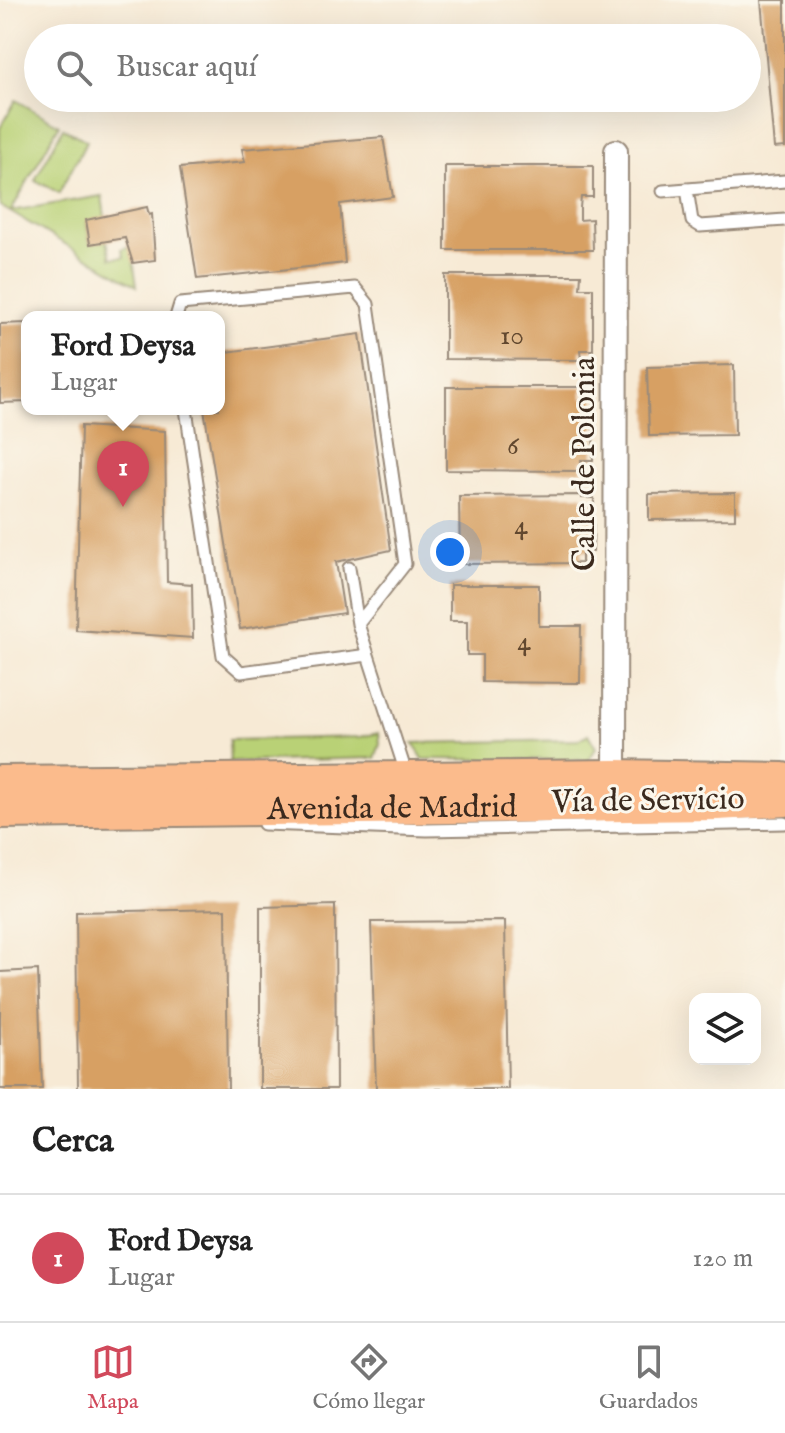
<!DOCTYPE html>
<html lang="es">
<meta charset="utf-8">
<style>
:root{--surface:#fff;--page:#f6f6f6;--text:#222;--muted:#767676;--line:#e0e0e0;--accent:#d1495b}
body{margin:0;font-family:"IM FELL English",serif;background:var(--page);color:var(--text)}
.controls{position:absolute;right:24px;bottom:24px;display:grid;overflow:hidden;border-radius:16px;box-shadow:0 8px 32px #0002}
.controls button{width:72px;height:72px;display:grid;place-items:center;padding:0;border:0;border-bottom:2px solid var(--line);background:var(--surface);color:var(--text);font:40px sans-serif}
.you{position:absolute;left:450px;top:552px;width:28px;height:28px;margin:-20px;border:6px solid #fff;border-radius:50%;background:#1a73e8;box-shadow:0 0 0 12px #1a73e833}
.badge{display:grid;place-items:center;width:52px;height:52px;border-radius:50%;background:var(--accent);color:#fff;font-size:26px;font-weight:700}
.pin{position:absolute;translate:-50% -66px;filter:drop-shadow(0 2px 4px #0008)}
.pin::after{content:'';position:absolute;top:42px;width:28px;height:24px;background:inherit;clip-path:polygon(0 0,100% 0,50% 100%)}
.popup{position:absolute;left:21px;top:311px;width:204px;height:104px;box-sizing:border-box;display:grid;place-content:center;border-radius:16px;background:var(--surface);filter:drop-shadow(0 2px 6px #0005);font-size:26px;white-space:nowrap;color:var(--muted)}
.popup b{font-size:30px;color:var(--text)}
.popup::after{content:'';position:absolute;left:50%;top:100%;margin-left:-16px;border:16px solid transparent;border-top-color:var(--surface)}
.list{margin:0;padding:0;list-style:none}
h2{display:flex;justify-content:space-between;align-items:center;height:104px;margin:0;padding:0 32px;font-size:34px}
h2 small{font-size:26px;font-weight:400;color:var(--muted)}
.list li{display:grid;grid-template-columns:52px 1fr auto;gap:24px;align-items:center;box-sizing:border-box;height:128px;padding:0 32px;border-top:2px solid var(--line)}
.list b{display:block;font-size:30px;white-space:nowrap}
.list p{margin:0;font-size:26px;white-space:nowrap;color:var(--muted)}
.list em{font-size:26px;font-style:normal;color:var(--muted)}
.icon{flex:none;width:44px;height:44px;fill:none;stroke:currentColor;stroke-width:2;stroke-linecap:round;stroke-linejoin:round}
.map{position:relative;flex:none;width:785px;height:1089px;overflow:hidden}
.search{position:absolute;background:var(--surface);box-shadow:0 8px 32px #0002;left:24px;right:24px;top:24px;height:88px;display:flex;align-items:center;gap:20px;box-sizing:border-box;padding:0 28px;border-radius:44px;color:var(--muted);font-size:30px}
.sheet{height:232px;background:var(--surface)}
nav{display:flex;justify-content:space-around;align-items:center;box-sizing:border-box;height:112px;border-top:2px solid var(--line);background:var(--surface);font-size:22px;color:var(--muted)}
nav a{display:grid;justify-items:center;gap:4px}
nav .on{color:var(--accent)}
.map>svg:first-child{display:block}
.green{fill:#b9d176;stroke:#7a7e4a;stroke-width:2}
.building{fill:#d7a063}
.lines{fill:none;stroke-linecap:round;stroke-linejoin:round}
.service-casing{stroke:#998a7a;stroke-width:15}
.minor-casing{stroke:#998a7a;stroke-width:26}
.primary-casing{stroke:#998a7a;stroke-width:38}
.service{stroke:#fff;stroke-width:11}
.minor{stroke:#fff;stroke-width:22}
.primary{stroke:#fbbb8c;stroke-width:34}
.labels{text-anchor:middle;stroke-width:6;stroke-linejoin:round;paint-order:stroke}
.number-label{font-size:28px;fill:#62482f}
.street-label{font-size:32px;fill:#3b2a1e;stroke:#fbf7ec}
</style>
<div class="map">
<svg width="785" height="1089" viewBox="0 0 785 1089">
<rect width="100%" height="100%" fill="#fbf7ec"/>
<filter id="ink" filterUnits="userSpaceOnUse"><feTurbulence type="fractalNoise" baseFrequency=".0125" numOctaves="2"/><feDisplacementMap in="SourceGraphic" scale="16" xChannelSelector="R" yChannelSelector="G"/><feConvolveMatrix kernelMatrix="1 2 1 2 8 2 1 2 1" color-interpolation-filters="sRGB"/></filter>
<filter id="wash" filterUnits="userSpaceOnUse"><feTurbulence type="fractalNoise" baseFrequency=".006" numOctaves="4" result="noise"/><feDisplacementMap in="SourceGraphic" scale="32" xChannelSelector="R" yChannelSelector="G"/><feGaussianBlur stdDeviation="1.8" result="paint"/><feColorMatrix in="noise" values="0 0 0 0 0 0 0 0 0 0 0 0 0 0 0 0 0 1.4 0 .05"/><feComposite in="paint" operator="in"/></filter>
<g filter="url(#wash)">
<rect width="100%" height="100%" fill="#f7ead5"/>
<!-- green -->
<path class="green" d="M 16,100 L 59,125 L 11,211 L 102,196 L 105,217 L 86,221 L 90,243 L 107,241 L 111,258 L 124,257 L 122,249 L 131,246 L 137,286 L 0,206 L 0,128 Z
M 63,128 L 87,141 L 59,193 L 35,180 Z
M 379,733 L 380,744 L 375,758 L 230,762 L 229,740 L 360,737 Z
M 588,734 L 596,748 L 589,760 L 423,759 L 413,743 L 579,740 Z"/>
<g id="blocks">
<!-- building -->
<path class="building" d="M 761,0 L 785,0 L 785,147 L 774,148 Z
M 383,137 L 393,197 L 340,204 L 345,263 L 197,279 L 180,168 L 245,162 L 242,149 Z
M 445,166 L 593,166 L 593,197 L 581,197 L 580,208 L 580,220 L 592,219 L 593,250 L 445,250 Z
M 147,207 L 149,215 L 152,214 L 155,260 L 133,263 L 125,238 L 90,244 L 86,220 Z
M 445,275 L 581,275 L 580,288 L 593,288 L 593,350 L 580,350 L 581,360 L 445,359 Z
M 27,323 L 27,402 L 0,403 L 0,324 Z
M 360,334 L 391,550 L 336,562 L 344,613 L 240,629 L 204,409 L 219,409 L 219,353 Z
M 734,365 L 735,435 L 649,436 L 647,367 Z
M 446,387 L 582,387 L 582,398 L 594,398 L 593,460 L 581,460 L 582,471 L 446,470 Z
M 81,426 L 165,431 L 167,582 L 192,584 L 193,638 L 76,630 Z
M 735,493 L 735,519 L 649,520 L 649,494 Z
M 582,495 L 582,498 L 594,498 L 593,552 L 582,551 L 582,563 L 460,564 L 459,496 Z
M 450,585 L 539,585 L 539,626 L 581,626 L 580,683 L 482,682 L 482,655 L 467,655 L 467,621 L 450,621 Z
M 335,905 L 336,1089 L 260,1089 L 260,907 Z
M 226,909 L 228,1089 L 78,1089 L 76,912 Z
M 505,921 L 508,1089 L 376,1089 L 371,922 Z
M 38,970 L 42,1089 L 0,1089 L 0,972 Z"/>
</g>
</g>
<g filter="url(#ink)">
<use href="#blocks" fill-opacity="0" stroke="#998a7a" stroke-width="2"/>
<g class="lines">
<defs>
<path id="service" d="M 687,189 L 692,221 L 700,226 L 785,220
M 663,191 L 785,181
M 176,317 L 180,304 L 355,288 L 368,304 L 405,564 L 358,624
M 186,409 L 223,656 L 241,672 L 368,655
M 349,568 L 358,624 L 407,776
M 264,824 L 427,830 L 785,823"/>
<path id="minor" d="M 615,777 L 616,151"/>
<g id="primary">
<path d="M 0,783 L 615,777 L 783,780"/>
<path id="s1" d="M 0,811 L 717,803 L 785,799"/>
</g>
</defs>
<!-- service casing -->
<use href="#service" class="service-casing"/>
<!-- minor casing -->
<use href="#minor" class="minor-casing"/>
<!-- primary casing -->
<use href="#primary" class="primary-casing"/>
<!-- service -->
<use href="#service" class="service"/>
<!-- minor -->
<use href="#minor" class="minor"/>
<!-- primary -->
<use href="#primary" class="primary"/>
</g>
</g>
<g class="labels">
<!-- number labels -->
<g class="number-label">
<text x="512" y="344">10</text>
<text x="513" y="454">6</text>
<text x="521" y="534">4</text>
<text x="524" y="650">4</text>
</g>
<!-- street labels -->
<g class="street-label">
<text transform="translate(583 464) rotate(-90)" y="11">Calle de Polonia</text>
<text transform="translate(648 799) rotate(-1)" y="11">Vía de Servicio</text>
<text dy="11" stroke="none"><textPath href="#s1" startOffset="392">Avenida de Madrid</textPath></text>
</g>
</g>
</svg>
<div class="controls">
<button><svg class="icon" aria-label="layers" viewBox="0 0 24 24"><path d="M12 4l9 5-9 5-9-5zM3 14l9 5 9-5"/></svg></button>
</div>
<div class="you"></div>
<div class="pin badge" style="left:123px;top:507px">1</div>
<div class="popup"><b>Ford Deysa</b>Lugar</div>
<div class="search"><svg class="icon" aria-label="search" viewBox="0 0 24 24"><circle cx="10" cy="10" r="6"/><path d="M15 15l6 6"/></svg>Buscar aquí</div>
</div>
<section class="sheet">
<h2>Cerca<small></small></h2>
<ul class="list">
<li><span class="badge">1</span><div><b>Ford Deysa</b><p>Lugar</p></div><em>120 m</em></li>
</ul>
</section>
<nav>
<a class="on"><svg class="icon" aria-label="map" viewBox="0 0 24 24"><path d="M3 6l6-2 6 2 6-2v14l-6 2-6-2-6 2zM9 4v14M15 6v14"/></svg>Mapa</a>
<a><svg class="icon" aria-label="directions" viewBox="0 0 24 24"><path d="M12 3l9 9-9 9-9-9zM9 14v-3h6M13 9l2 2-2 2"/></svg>Cómo llegar</a>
<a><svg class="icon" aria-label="saved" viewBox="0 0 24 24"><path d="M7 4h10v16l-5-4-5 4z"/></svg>Guardados</a>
</nav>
